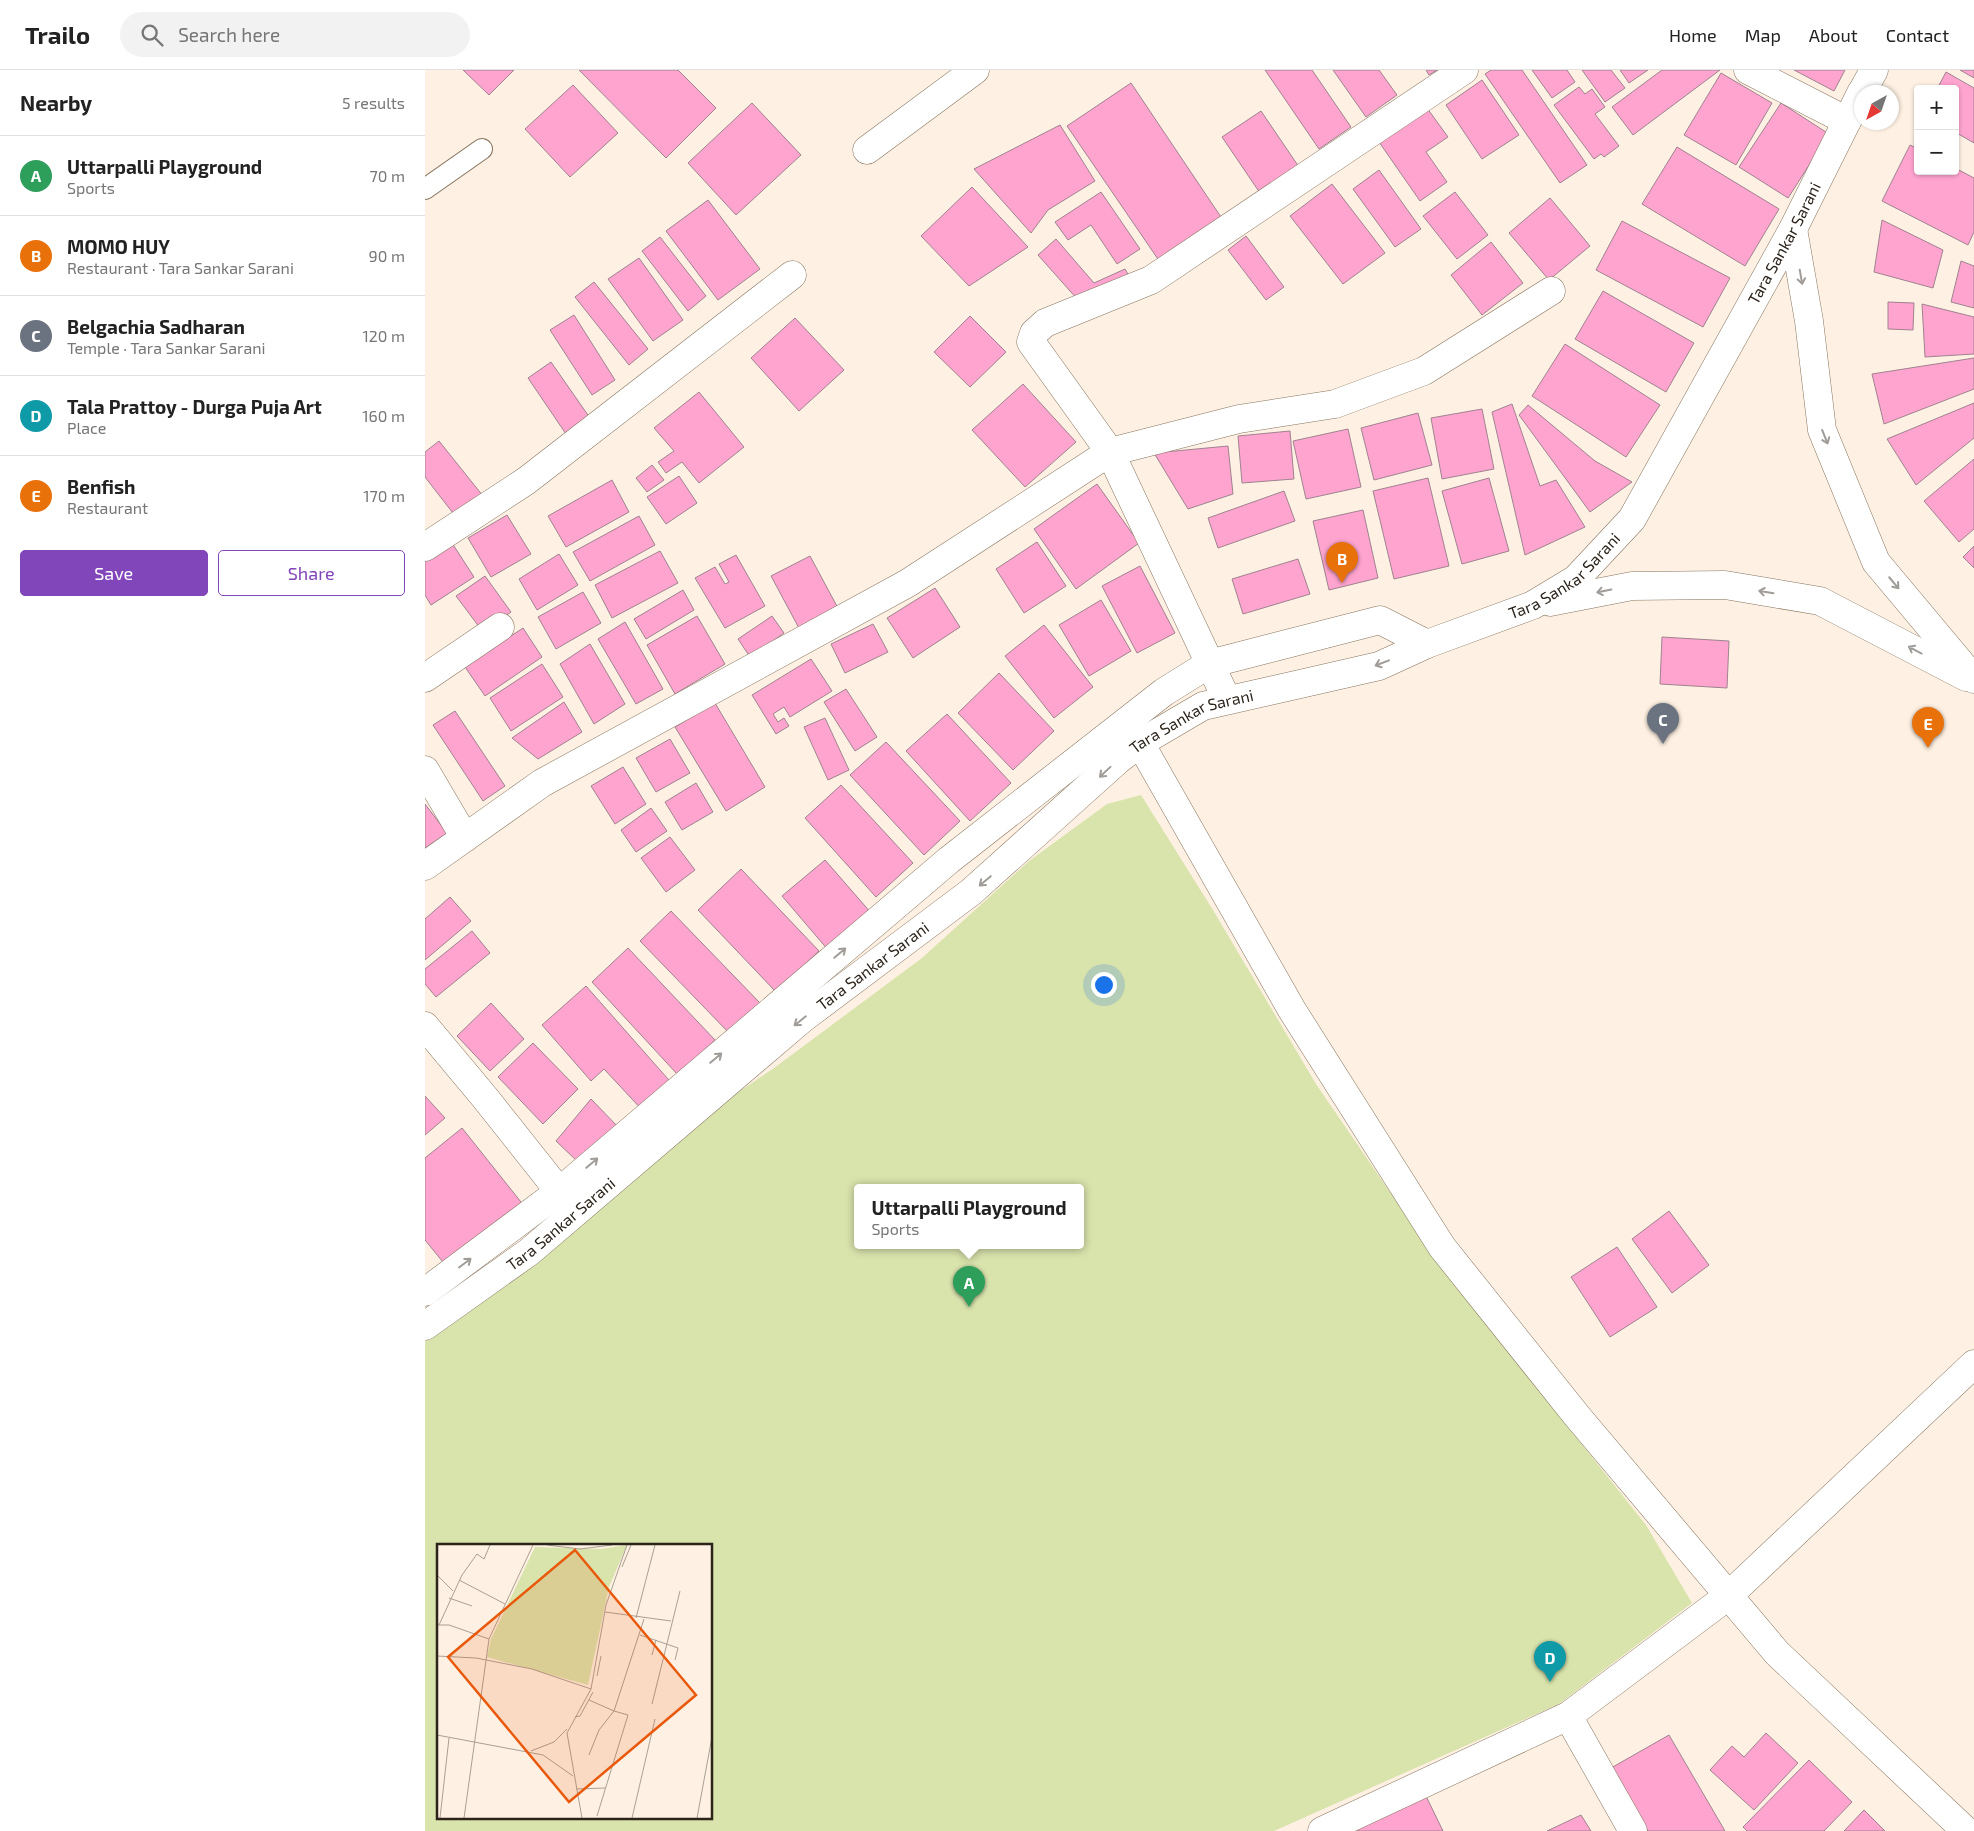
<!DOCTYPE html>
<meta charset="utf-8">
<style>
:root{--surface:#fff;--page:#f2f2f2;--text:#222;--muted:#767676;--line:#e0e0e0;--accent:#8246bb}
body{margin:0;font-family:"Exo 2",sans-serif;background:var(--page);color:var(--text)}
.controls{position:absolute;right:15px;top:15px;display:grid;overflow:hidden;border-radius:5px;box-shadow:0 1px 4px #0004}
.controls button{width:45px;height:45px;display:grid;place-items:center;padding:0;border:0;border-bottom:1px solid var(--line);background:var(--surface);color:var(--text);font:25px sans-serif}
.compass{position:absolute;left:1429px;top:15px;width:45px;height:45px;border-radius:50%;background:var(--surface);box-shadow:0 1px 4px #0004;rotate:220deg}
.you{position:absolute;left:678px;top:914px;width:18px;height:18px;margin:-12px;border:4px solid #fff;border-radius:50%;background:#1a73e8;box-shadow:0 0 0 8px #1a73e833}
.badge{display:grid;place-items:center;width:32px;height:32px;border-radius:50%;background:var(--accent);color:#fff;font-size:16px;font-weight:700}
.pin{position:absolute;translate:-50% -41px;filter:drop-shadow(0 1px 2px #0008)}
.pin::after{content:'';position:absolute;top:26px;width:18px;height:15px;background:inherit;clip-path:polygon(0 0,100% 0,50% 100%)}
.popup{position:absolute;left:429px;top:1114px;width:230px;height:65px;box-sizing:border-box;display:grid;place-content:center;border-radius:5px;background:var(--surface);filter:drop-shadow(0 1px 4px #0005);font-size:16px;white-space:nowrap;color:var(--muted)}
.popup b{font-size:19px;color:var(--text)}
.popup::after{content:'';position:absolute;left:50%;top:100%;margin-left:-10px;border:10px solid transparent;border-top-color:var(--surface)}
.list{margin:0;padding:0;list-style:none}
h2{display:flex;justify-content:space-between;align-items:center;height:65px;margin:0;padding:0 20px;font-size:21px}
h2 small{font-size:16px;font-weight:400;color:var(--muted)}
.list li{display:grid;grid-template-columns:32px 1fr auto;gap:15px;align-items:center;box-sizing:border-box;height:80px;padding:0 20px;border-top:1px solid var(--line)}
.list b{display:block;font-size:19px;white-space:nowrap}
.list p{margin:0;font-size:16px;white-space:nowrap;color:var(--muted)}
.list em{font-size:16px;font-style:normal;color:var(--muted)}
.actions{display:flex;gap:10px;padding:15px 20px}
.actions a{flex:1;padding:11px 0;border:1px solid var(--accent);border-radius:5px;text-align:center;font-size:18px;color:var(--accent)}
.actions .main{background:var(--accent);color:#fff}
.icon{flex:none;width:28px;height:28px;fill:none;stroke:currentColor;stroke-width:2;stroke-linecap:round;stroke-linejoin:round}
.map{position:relative;flex:none;width:1549px;height:1761px;overflow:hidden}
header{display:flex;align-items:center;gap:30px;box-sizing:border-box;height:70px;padding:0 25px;background:var(--surface);border-bottom:1px solid var(--line)}
header strong{font-size:24px}
nav{display:flex;gap:28px;margin-inline-start:auto;font-size:18px}
.search{width:350px;height:45px;background:var(--page);display:flex;align-items:center;gap:12px;box-sizing:border-box;padding:0 18px;border-radius:28px;color:var(--muted);font-size:19px}
main{display:flex}
aside{flex:1;background:var(--surface)}
.map>svg:first-child{display:block}
.green{fill:#d9e3ac;fill-rule:evenodd}
.building{fill:#fea4cf;stroke:#9f828f}
.lines{fill:none;stroke-linecap:round;stroke-linejoin:round}
.service-casing{stroke:#87745f;stroke-width:22}
.minor-casing{stroke:#87745f;stroke-width:29}
.tertiary-casing{stroke:#87745f;stroke-width:29}
.service{stroke:#fff;stroke-width:20}
.minor{stroke:#fff;stroke-width:28}
.tertiary{stroke:#fff;stroke-width:28}
.oneway{stroke:#a09c98}
.labels{text-anchor:middle;stroke-width:4;stroke-linejoin:round;paint-order:stroke}
.street-label{font-size:16px;fill:#2c241b;stroke:#fff}
.inset-road{fill:none;stroke:#aa9f93;stroke-width:1}
.view{fill:#e8590c;fill-opacity:0.15;stroke:#e8590c;stroke-width:2.5}
.inset-edge{fill:none;stroke:#2c241b;stroke-width:2.5}
</style>
<header>
<strong>Trailo</strong>
<div class="search"><svg class="icon" aria-label="search" viewBox="0 0 24 24"><circle cx="10" cy="10" r="6"/><path d="M15 15l6 6"/></svg>Search here</div>
<nav><a>Home</a><a>Map</a><a>About</a><a>Contact</a></nav>
</header>
<main>
<aside>
<h2>Nearby<small>5 results</small></h2>
<ul class="list">
<li><span class="badge" style="background:#2e9e5b">A</span><div><b>Uttarpalli Playground</b><p>Sports</p></div><em>70 m</em></li>
<li><span class="badge" style="background:#e8710a">B</span><div><b>MOMO HUY</b><p>Restaurant · Tara Sankar Sarani</p></div><em>90 m</em></li>
<li><span class="badge" style="background:#6b7280">C</span><div><b>Belgachia Sadharan</b><p>Temple · Tara Sankar Sarani</p></div><em>120 m</em></li>
<li><span class="badge" style="background:#0f9aa8">D</span><div><b>Tala Prattoy - Durga Puja Art</b><p>Place</p></div><em>160 m</em></li>
<li><span class="badge" style="background:#e8710a">E</span><div><b>Benfish</b><p>Restaurant</p></div><em>170 m</em></li>
</ul>
<div class="actions"><a class="main">Save</a><a>Share</a></div>
</aside>
<div class="map">
<svg width="1549" height="1761" viewBox="0 0 1549 1761">
<rect width="100%" height="100%" fill="#fef1e3"/>
<!-- green -->
<path class="green" d="M 716,725 L 788,840 L 891,1014 L 1019,1201 L 1221,1455 L 1267,1533 L 1134,1634 L 849,1761 L 0,1761 L 0,1272 L 88,1194 L 205,1095 L 349,998 L 497,888 L 604,791 L 682,734 ZM 433,1118 L 655,1118 L 655,1176 L 433,1176 ZM 14,1475 L 286,1475 L 286,1747 L 14,1747 Z"/>
<!-- building -->
<path class="building" d="M 38,0 L 89,0 L 64,25 Z
M 154,0 L 253,0 L 291,38 L 241,88 Z
M 840,0 L 887,0 L 926,57 L 894,79 Z
M 908,0 L 954,0 L 972,25 L 941,47 Z
M 1001,0 L 1012,0 L 1004,5 Z
M 1066,0 L 1097,0 L 1162,95 L 1135,113 L 1060,4 Z
M 1107,0 L 1142,0 L 1150,12 L 1127,28 Z
M 1157,0 L 1186,0 L 1200,18 L 1180,32 Z
M 1195,0 L 1223,0 L 1204,13 Z
M 1237,0 L 1295,0 L 1208,65 L 1187,37 Z
M 1369,0 L 1420,0 L 1409,21 Z
M 1535,0 L 1549,0 L 1549,8 Z
M 1521,2 L 1549,18 L 1549,73 L 1530,62 L 1530,19 L 1512,19 Z
M 1296,3 L 1347,33 L 1311,95 L 1259,65 Z
M 1057,10 L 1094,65 L 1057,89 L 1021,35 Z
M 706,13 L 800,153 L 737,195 L 642,56 Z
M 148,15 L 193,63 L 145,107 L 100,59 Z
M 1154,17 L 1160,24 L 1167,19 L 1180,37 L 1170,44 L 1194,76 L 1179,87 L 1176,84 L 1169,89 L 1129,35 Z
M 327,33 L 376,85 L 311,145 L 263,93 Z
M 1356,33 L 1404,64 L 1363,128 L 1314,97 Z
M 1002,38 L 1023,67 L 1001,82 L 1022,112 L 995,131 L 954,72 Z
M 836,41 L 874,97 L 835,123 L 797,67 Z
M 635,55 L 670,111 L 623,140 L 606,163 L 549,99 Z
M 1485,75 L 1493,79 L 1493,101 L 1530,101 L 1530,98 L 1549,108 L 1549,162 L 1543,175 L 1457,131 Z
M 1252,77 L 1354,139 L 1320,196 L 1217,134 Z
M 954,100 L 996,159 L 970,177 L 928,119 Z
M 907,114 L 960,183 L 918,214 L 865,146 Z
M 547,117 L 603,177 L 544,216 L 496,166 Z
M 676,122 L 715,179 L 692,194 L 666,155 L 643,170 L 630,152 Z
M 1030,122 L 1063,165 L 1032,189 L 998,146 Z
M 1125,128 L 1165,176 L 1124,210 L 1084,163 Z
M 283,130 L 335,199 L 293,230 L 241,161 Z
M 1457,150 L 1518,180 L 1508,218 L 1449,202 Z
M 1197,151 L 1305,208 L 1278,257 L 1171,200 Z
M 821,166 L 859,217 L 841,230 L 803,180 Z
M 235,167 L 281,226 L 263,241 L 217,181 Z
M 631,169 L 669,213 L 700,199 L 704,206 L 653,230 L 613,185 Z
M 1066,172 L 1098,213 L 1057,245 L 1026,205 Z
M 214,188 L 258,250 L 228,271 L 183,209 Z
M 1536,191 L 1549,196 L 1549,238 L 1526,232 Z
M 169,212 L 223,279 L 204,295 L 150,227 Z
M 1178,221 L 1269,273 L 1241,322 L 1150,269 Z
M 1463,232 L 1489,233 L 1488,260 L 1463,259 Z
M 1497,234 L 1549,247 L 1549,284 L 1500,287 Z
M 149,245 L 190,310 L 167,325 L 125,260 Z
M 545,246 L 581,282 L 545,317 L 509,282 Z
M 370,248 L 419,300 L 374,341 L 326,288 Z
M 1140,274 L 1235,335 L 1201,387 L 1107,326 Z
M 1549,288 L 1549,319 L 1459,354 L 1447,304 Z
M 126,292 L 165,348 L 141,364 L 103,308 Z
M 598,314 L 651,372 L 600,417 L 547,360 Z
M 274,322 L 319,377 L 274,413 L 257,392 L 241,403 L 233,392 L 249,381 L 229,358 Z
M 1549,333 L 1549,368 L 1491,415 L 1462,369 Z
M 1087,334 L 1115,416 L 1131,410 L 1160,457 L 1100,485 L 1067,342 Z
M 1103,335 L 1170,391 L 1207,412 L 1165,442 L 1094,345 Z
M 1057,339 L 1069,399 L 1017,409 L 1006,348 Z
M 993,343 L 1007,395 L 949,410 L 936,358 Z
M 923,359 L 936,417 L 881,429 L 868,371 Z
M 865,361 L 869,409 L 817,413 L 813,366 Z
M 14,371 L 58,426 L 31,447 L 0,407 L 0,382 Z
M 803,376 L 808,424 L 763,439 L 729,383 Z
M 1549,389 L 1549,459 L 1534,472 L 1499,431 Z
M 227,395 L 239,410 L 222,422 L 211,408 Z
M 254,406 L 272,433 L 241,454 L 222,427 Z
M 1003,408 L 1024,496 L 969,509 L 948,421 Z
M 1064,408 L 1084,481 L 1037,494 L 1017,421 Z
M 187,410 L 204,442 L 141,477 L 123,446 Z
M 672,414 L 714,473 L 651,519 L 609,459 Z
M 859,421 L 870,451 L 793,478 L 783,448 Z
M 938,440 L 953,508 L 904,520 L 888,451 Z
M 82,445 L 106,484 L 66,507 L 43,468 Z
M 214,446 L 230,475 L 165,511 L 148,482 Z
M 612,472 L 641,516 L 599,543 L 571,499 Z
M 27,473 L 49,507 L 6,535 L 0,525 L 0,490 Z
M 1549,476 L 1549,498 L 1538,487 Z
M 235,481 L 253,513 L 187,548 L 170,515 Z
M 134,484 L 153,515 L 112,540 L 94,509 Z
M 311,485 L 340,536 L 300,558 L 270,508 L 290,497 L 300,514 L 304,512 L 294,494 Z
M 385,486 L 414,540 L 375,560 L 346,506 Z
M 873,489 L 885,524 L 818,544 L 807,509 Z
M 715,496 L 750,563 L 712,583 L 677,516 Z
M 60,506 L 86,542 L 58,562 L 31,526 Z
M 510,518 L 535,557 L 488,588 L 462,548 Z
M 258,520 L 269,540 L 221,569 L 209,549 Z
M 158,522 L 176,553 L 131,579 L 113,547 Z
M 676,530 L 706,581 L 664,606 L 634,555 Z
M 272,546 L 300,594 L 250,624 L 222,575 Z
M 347,546 L 359,563 L 325,587 L 313,569 Z
M 200,552 L 238,619 L 211,634 L 173,569 Z
M 448,554 L 463,582 L 420,603 L 406,574 Z
M 619,555 L 668,617 L 629,648 L 580,586 Z
M 98,558 L 117,587 L 60,626 L 40,597 Z
M 1237,567 L 1304,571 L 1302,618 L 1235,614 Z
M 165,574 L 200,634 L 169,654 L 135,594 Z
M 386,589 L 407,621 L 365,647 L 359,637 L 348,644 L 353,652 L 359,648 L 364,656 L 351,664 L 327,625 Z
M 117,594 L 138,627 L 86,661 L 65,628 Z
M 574,603 L 629,661 L 588,700 L 533,643 Z
M 421,619 L 452,667 L 430,681 L 399,632 Z
M 139,632 L 157,662 L 113,689 L 87,668 Z
M 290,633 L 340,717 L 301,741 L 250,657 Z
M 30,641 L 80,716 L 58,731 L 8,655 Z
M 522,644 L 586,713 L 545,751 L 481,681 Z
M 400,648 L 424,700 L 403,710 L 379,657 Z
M 245,669 L 265,703 L 231,722 L 211,688 Z
M 461,672 L 535,751 L 499,785 L 425,705 Z
M 198,697 L 221,734 L 190,754 L 166,716 Z
M 271,713 L 288,742 L 257,760 L 240,732 Z
M 416,715 L 488,793 L 451,827 L 380,748 Z
M 0,734 L 22,763 L 0,778 Z
M 226,738 L 242,761 L 211,782 L 196,760 Z
M 245,767 L 270,800 L 241,822 L 216,788 Z
M 400,790 L 447,844 L 404,881 L 357,826 Z
M 316,799 L 394,881 L 351,922 L 273,840 Z
M 25,827 L 46,851 L 0,890 L 0,849 Z
M 246,841 L 336,934 L 305,964 L 215,871 Z
M 47,861 L 65,883 L 11,927 L 0,914 L 0,899 Z
M 203,878 L 290,970 L 253,1005 L 167,912 Z
M 161,916 L 250,1017 L 220,1043 L 179,999 L 166,1011 L 117,955 Z
M 66,933 L 99,969 L 65,1001 L 32,966 Z
M 108,973 L 153,1019 L 118,1054 L 73,1007 Z
M 0,1026 L 20,1048 L 0,1065 Z
M 166,1029 L 195,1059 L 154,1093 L 131,1071 Z
M 37,1058 L 100,1137 L 22,1197 L 0,1170 L 0,1088 Z
M 1244,1141 L 1284,1195 L 1247,1223 L 1207,1169 Z
M 1192,1177 L 1232,1237 L 1185,1267 L 1146,1207 Z
M 1341,1663 L 1373,1693 L 1329,1740 L 1285,1700 L 1307,1676 L 1319,1687 Z
M 1244,1665 L 1300,1761 L 1223,1761 L 1186,1698 Z
M 1384,1690 L 1427,1732 L 1399,1761 L 1322,1761 L 1318,1757 Z
M 1000,1724 L 1018,1761 L 923,1761 Z
M 1439,1740 L 1460,1761 L 1419,1761 Z
M 1156,1745 L 1166,1761 L 1122,1761 Z"/>
<g class="lines">
<defs>
<path id="service" d="M 0,119 L 57,79"/>
<path id="minor" d="M 1039,0 L 726,210 L 620,253 L 609,263 L 606,272 L 685,382 L 814,349 L 910,334 L 999,301 L 1126,221
M 1323,0 L 1422,51
M 442,80 L 550,0
M 0,477 L 101,411 L 367,205
M 0,608 L 75,557
M 0,700 L 40,768
M 0,796 L 117,713 L 483,513 L 685,382 L 802,630
M 0,956 L 61,1029 L 149,1140
M 1143,1646 L 1208,1761
M 897,1761 L 1143,1646 L 1303,1526 L 1549,1294"/>
<g id="tertiary">
<path d="M 1437,22 L 1449,0"/>
<path d="M 1368,159 L 1384,251 L 1397,360 L 1451,492 L 1549,609"/>
<path d="M 1125,532 L 1207,516 L 1300,515 L 1395,531 L 1541,607"/>
<path d="M 715,673 L 867,940 L 1017,1177 L 1152,1346 L 1352,1583 L 1541,1761"/>
<path d="M 0,1222 L 135,1121 L 524,790 L 739,622 L 784,594 L 955,550 L 1002,574"/>
<path id="s1" d="M 0,1256 L 104,1182 L 377,949 L 546,822 L 693,690 L 715,673 L 778,636 L 954,596 L 1002,574 L 1108,535 L 1151,509 L 1207,449 L 1368,159 L 1436,23"/>
</g>
</defs>
<!-- service casing -->
<use href="#service" class="service-casing"/>
<!-- minor casing -->
<use href="#minor" class="minor-casing"/>
<!-- tertiary casing -->
<use href="#tertiary" class="tertiary-casing"/>
<!-- service -->
<use href="#service" class="service"/>
<!-- minor -->
<use href="#minor" class="minor"/>
<!-- tertiary -->
<use href="#tertiary" class="tertiary"/>
</g>
<!-- one-way arrows -->
<defs><path id="oneway-shaft" d="M-6 0H5M1.5-3L5.5 0L1.5 3" fill="none" stroke-width="1.6" stroke-linecap="round" stroke-linejoin="round" transform="scale(1.25)"/></defs>
<g class="oneway">
<use href="#oneway-shaft" transform="translate(1376 207) rotate(80)"/>
<use href="#oneway-shaft" transform="translate(1400 367) rotate(68)"/>
<use href="#oneway-shaft" transform="translate(1469 513) rotate(50)"/>
<use href="#oneway-shaft" transform="translate(1179 521) rotate(169)"/>
<use href="#oneway-shaft" transform="translate(1341 522) rotate(-171)"/>
<use href="#oneway-shaft" transform="translate(1490 580) rotate(-152)"/>
<use href="#oneway-shaft" transform="translate(957 593) rotate(159)"/>
<use href="#oneway-shaft" transform="translate(680 702) rotate(137)"/>
<use href="#oneway-shaft" transform="translate(560 811) rotate(140)"/>
<use href="#oneway-shaft" transform="translate(415 883) rotate(-40)"/>
<use href="#oneway-shaft" transform="translate(375 951) rotate(141)"/>
<use href="#oneway-shaft" transform="translate(291 988) rotate(-40)"/>
<use href="#oneway-shaft" transform="translate(167 1093) rotate(-40)"/>
<use href="#oneway-shaft" transform="translate(40 1193) rotate(-37)"/>
</g>
<g class="labels">
<!-- street labels -->
<g class="street-label">
<text dy="6" stroke="none"><textPath href="#s1" startOffset="1790">Tara Sankar Sarani</textPath></text>
<text dy="6" stroke="none"><textPath href="#s1" startOffset="1385">Tara Sankar Sarani</textPath></text>
<text dy="6" stroke="none"><textPath href="#s1" startOffset="980">Tara Sankar Sarani</textPath></text>
<text dy="6" stroke="none"><textPath href="#s1" startOffset="575">Tara Sankar Sarani</textPath></text>
<text dy="6" stroke="none"><textPath href="#s1" startOffset="170">Tara Sankar Sarani</textPath></text>
</g>
</g>
<!-- overview -->
<g transform="translate(12 1474)">
<rect width="275" height="275" fill="#fef1e3"/>
<path d="M 190,1 L 172,43 L 151,141 L 50,113 L 54,95 L 98,3 L 164,5 Z" fill="#d9e3ac"/>
<path class="inset-road" d="M 110,1 L 143,5 L 175,1M 185,23 L 194,1M 0,31 L 16,47M 22,36 L 68,60M 12,54 L 35,62M 168,68 L 234,77M 199,74 L 218,1M 0,81 L 12,81 L 52,95M 2,81 L 25,31 L 40,10 L 47,15 L 53,1M 203,91 L 241,104 L 238,116M 215,111 L 219,96M 0,112 L 39,114 L 95,125 L 154,145M 160,132 L 164,112M 152,156 L 177,167 L 207,75M 215,160 L 243,47M 138,173 L 143,172 L 156,148M 0,191 L 106,211 L 136,232M 94,207 L 117,198 L 130,185M 152,211 L 162,186 L 177,167 L 191,171 L 160,272M 139,245 L 168,244M 3,274 L 12,194M 27,274 L 52,95 L 96,1M 145,274 L 130,189 L 154,145 L 169,61 L 190,1M 195,274 L 218,175M 260,274 L 275,193"/>
<path class="view" d="M 138,6 L 259,151 L 132,258 L 11,113 Z"/>
<rect width="275" height="275" class="inset-edge"/>
</g>
</svg>
<div class="controls">
<button>+</button>
<button>−</button>
</div>
<svg class="compass" viewBox="-18 -18 36 36"><path d="M0-13l5 13h-10z" fill="#e53935"/><path d="M0 13l5-13h-10z" fill="#767676"/></svg>
<div class="you"></div>
<div class="pin badge" style="left:544px;top:1237px;background:#2e9e5b">A</div>
<div class="popup"><b>Uttarpalli Playground</b>Sports</div>
<div class="pin badge" style="left:917px;top:513px;background:#e8710a">B</div>
<div class="pin badge" style="left:1238px;top:674px;background:#6b7280">C</div>
<div class="pin badge" style="left:1125px;top:1612px;background:#0f9aa8">D</div>
<div class="pin badge" style="left:1503px;top:678px;background:#e8710a">E</div>
</div>
</main>
